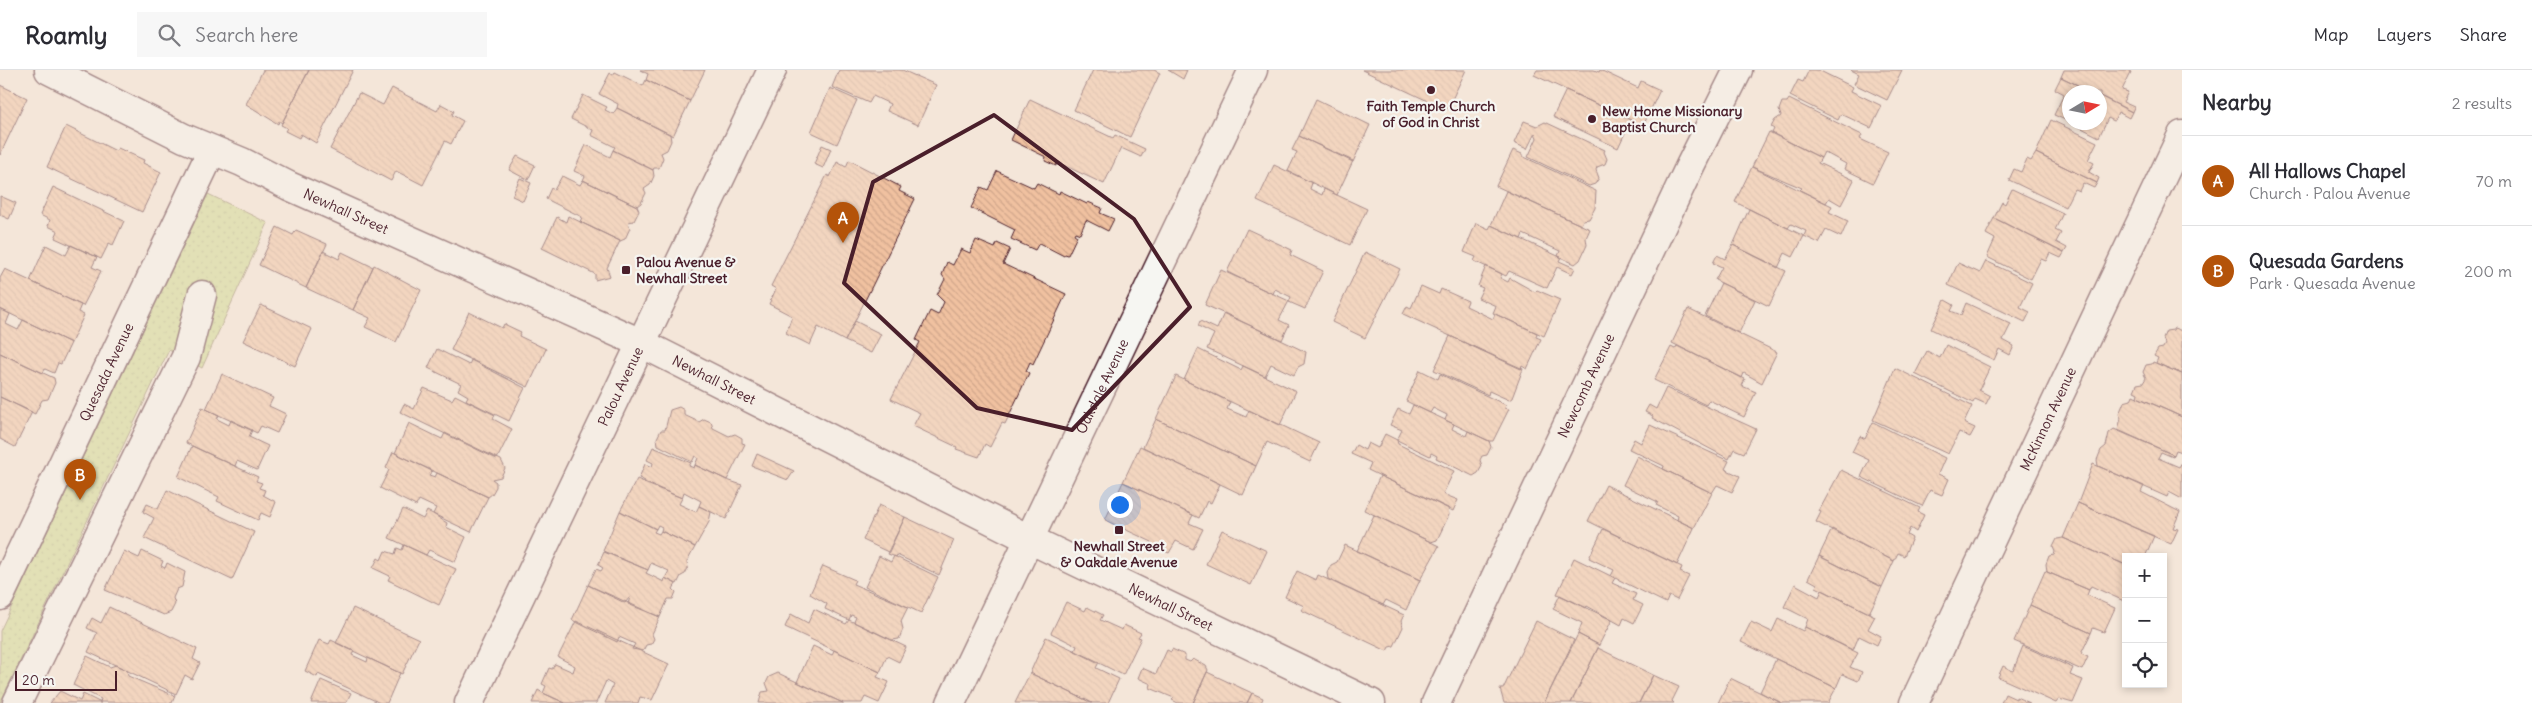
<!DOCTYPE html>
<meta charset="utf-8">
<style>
:root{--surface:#fff;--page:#f7f7f7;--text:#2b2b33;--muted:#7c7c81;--line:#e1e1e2;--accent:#b45309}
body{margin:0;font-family:Delius,sans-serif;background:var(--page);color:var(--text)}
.controls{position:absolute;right:15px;bottom:15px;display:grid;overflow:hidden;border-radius:0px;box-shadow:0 2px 8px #0003}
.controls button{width:45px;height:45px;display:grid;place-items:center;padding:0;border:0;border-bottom:1px solid var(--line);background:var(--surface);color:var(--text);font:25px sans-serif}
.compass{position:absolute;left:2062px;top:15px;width:45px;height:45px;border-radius:50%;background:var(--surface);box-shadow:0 2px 8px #0003;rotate:80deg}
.scale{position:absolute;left:15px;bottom:12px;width:102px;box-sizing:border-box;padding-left:5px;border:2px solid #4a1f2b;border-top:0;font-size:14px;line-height:18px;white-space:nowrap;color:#4a1f2b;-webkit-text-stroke:4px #f6f6f2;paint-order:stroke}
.you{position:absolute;left:1119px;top:434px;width:18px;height:18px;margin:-12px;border:4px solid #fff;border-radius:50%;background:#1a73e8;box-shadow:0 0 0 8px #1a73e833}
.badge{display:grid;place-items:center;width:32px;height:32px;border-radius:50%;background:var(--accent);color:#fff;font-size:16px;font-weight:700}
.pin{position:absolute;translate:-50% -41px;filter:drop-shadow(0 1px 2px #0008)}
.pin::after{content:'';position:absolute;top:26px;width:18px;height:15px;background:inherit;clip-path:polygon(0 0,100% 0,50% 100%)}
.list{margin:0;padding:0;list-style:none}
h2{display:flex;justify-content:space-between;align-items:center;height:65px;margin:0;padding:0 20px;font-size:21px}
h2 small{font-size:16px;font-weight:400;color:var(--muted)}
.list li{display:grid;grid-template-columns:32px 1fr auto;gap:15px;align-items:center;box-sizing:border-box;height:90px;padding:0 20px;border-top:1px solid var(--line)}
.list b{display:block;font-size:19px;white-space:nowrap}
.list p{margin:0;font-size:16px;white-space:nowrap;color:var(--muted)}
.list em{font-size:16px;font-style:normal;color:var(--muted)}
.icon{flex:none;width:28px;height:28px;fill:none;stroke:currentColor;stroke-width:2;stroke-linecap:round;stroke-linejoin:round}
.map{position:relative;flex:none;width:2182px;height:633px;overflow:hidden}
header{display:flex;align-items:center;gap:30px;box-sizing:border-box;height:70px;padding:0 25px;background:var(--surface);border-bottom:1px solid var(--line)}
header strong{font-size:24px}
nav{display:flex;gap:28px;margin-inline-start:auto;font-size:18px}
.search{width:350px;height:45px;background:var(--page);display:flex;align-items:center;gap:12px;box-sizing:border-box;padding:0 18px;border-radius:0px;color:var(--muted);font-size:19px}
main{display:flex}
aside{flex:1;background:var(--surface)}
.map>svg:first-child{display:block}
.garden{fill:url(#garden-dots);stroke:#8b7c5c}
.building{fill:url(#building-back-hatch);stroke:#4a1f2b}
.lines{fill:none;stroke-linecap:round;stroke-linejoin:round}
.minor-casing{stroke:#4a1f2b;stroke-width:31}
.major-casing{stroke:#4a1f2b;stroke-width:31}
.minor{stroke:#f6f6f2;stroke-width:28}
.major{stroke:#f6f6f2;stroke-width:28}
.marked{fill:none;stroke:#4a1f2b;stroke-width:4;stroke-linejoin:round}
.poi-dot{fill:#4a1f2b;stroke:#f6f6f2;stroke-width:2}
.labels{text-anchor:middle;stroke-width:4.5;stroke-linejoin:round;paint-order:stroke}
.poi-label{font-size:14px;font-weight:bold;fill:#4a1f2b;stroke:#f6f6f2}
.street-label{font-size:14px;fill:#4a1f2b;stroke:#f6f6f2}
</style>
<header>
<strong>Roamly</strong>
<div class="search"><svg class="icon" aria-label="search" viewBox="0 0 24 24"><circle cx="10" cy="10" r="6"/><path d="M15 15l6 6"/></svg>Search here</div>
<nav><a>Map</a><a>Layers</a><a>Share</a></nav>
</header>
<main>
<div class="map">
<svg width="2182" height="633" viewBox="0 0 2182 633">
<defs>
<pattern id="garden-dots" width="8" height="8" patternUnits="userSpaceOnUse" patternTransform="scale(1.25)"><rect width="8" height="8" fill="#ccd98c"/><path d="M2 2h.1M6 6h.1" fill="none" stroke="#b1ba79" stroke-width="1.8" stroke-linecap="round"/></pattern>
<pattern id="building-back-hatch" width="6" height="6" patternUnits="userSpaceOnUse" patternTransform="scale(1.25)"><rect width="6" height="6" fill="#f0c1a0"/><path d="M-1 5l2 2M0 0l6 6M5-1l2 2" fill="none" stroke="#cfa58a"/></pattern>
</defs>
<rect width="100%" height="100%" fill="#f4e6d9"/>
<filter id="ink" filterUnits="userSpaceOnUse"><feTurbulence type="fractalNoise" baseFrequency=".02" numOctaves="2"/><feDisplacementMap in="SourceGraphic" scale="10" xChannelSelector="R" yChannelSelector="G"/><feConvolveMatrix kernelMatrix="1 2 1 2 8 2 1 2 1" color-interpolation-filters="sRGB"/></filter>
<g filter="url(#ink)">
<!-- garden -->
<path class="garden" d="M 208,124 L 268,153 L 202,298 L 169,280 L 0,633 L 0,561 Z"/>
<!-- building -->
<path class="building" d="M 263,0 L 309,0 L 282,53 L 279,51 L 278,54 L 246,34 Z
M 309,0 L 353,0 L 316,73 L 301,64 L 299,68 L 285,61 L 287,58 L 281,55 Z
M 640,0 L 705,0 L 690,31 L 646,10 L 648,4 Z
M 839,0 L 902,0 L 936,15 L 918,55 L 887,41 L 890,34 L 873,26 L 869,33 L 832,17 Z
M 1093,0 L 1154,0 L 1160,3 L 1130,67 L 1074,40 Z
M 1168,0 L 1187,0 L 1183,9 Z
M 1362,0 L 1466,0 L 1447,40 Z
M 1537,0 L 1594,0 L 1599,2 L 1600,0 L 1638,18 L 1641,11 L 1660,20 L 1643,56 L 1534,5 Z
M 1809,0 L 1818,0 L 1853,17 L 1851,21 L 1882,36 L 1871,58 L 1841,44 L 1838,50 L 1790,26 L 1798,10 L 1803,12 Z
M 1851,0 L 1902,0 L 1887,30 L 1854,14 L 1859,4 Z
M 2064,0 L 2127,0 L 2131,2 L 2122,20 L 2128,22 L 2123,32 L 2134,37 L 2132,42 L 2100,26 L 2100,22 L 2092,22 L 2061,7 Z
M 615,2 L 643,16 L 646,10 L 690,31 L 673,66 L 617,38 L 618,34 L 599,24 L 610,3 L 613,5 Z
M 2061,7 L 2092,22 L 2070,22 L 2070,52 L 2054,45 L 2064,24 L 2055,19 Z
M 0,15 L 27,28 L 0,85 Z
M 392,18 L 437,41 L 441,34 L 454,41 L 452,45 L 463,51 L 451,74 L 445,71 L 423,115 L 396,101 L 391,111 L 330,79 L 359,23 L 383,35 Z
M 830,18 L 857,30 L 837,74 L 811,62 Z
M 1566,20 L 1631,50 L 1618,78 L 1553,47 Z
M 583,25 L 607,37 L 605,40 L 613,44 L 617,38 L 670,64 L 671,71 L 667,80 L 661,83 L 663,88 L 659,98 L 654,98 L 653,100 L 613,80 L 615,77 L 591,65 L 593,60 L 571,49 Z
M 2100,26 L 2132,42 L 2129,48 L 2118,42 L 2114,51 L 2108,48 L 2099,67 L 2070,52 L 2100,52 Z
M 1030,29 L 1113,68 L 1115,65 L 1145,79 L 1141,87 L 1121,78 L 1104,114 L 1057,92 L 1056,96 L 1045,91 L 1046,87 L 1011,70 Z
M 1316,29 L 1370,55 L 1353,92 L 1299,66 Z
M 1789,29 L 1862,65 L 1860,69 L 1888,82 L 1873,113 L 1844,99 L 1846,94 L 1824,82 L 1821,88 L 1772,63 L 1774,59 L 1771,57 L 1775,50 L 1781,46 L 1779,40 L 1782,32 L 1787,32 Z
M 2051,50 L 2097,72 L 2088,90 L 2094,93 L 2089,102 L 2099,108 L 2097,113 L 2036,83 Z
M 1524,51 L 1537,56 L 1545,52 L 1605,80 L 1604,82 L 1607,89 L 1605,94 L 1597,97 L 1596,100 L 1599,108 L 1595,114 L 1589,116 L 1528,87 L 1537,68 L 1535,63 L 1527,79 L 1514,73 Z
M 66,56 L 116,81 L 118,78 L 144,90 L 143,93 L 161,102 L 142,142 L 47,97 Z
M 1769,62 L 1821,88 L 1818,93 L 1854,110 L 1841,135 L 1829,128 L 1826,133 L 1800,120 L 1802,118 L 1752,97 Z
M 1299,66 L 1353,91 L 1337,125 L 1288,101 L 1297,82 L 1292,80 Z
M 586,75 L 610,87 L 613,80 L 653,100 L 654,106 L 650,115 L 644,119 L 646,123 L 641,133 L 637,136 L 583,110 L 585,106 L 574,101 Z
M 822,75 L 831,79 L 823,98 L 814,94 Z
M 1513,80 L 1522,84 L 1522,86 L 1596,121 L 1595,138 L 1589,149 L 1583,150 L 1581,155 L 1496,116 Z
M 2036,83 L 2097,113 L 2094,118 L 2083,113 L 2079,121 L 2074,119 L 2065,137 L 2009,110 L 2014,99 L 2021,102 L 2027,89 L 2031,91 Z
M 517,86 L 535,95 L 528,110 L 509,100 Z
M 849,90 L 901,117 L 899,121 L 915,129 L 845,271 L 818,257 L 810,275 L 786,263 L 792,246 L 769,234 L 776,219 L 771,216 L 827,105 L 830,107 L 837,92 L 846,97 Z
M 1274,95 L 1312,113 L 1310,119 L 1322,125 L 1324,119 L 1367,139 L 1350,175 L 1257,131 Z
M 1752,97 L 1832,136 L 1829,142 L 1848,151 L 1841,167 L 1826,160 L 1819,173 L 1804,166 L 1806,161 L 1791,154 L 1788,158 L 1735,132 Z
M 997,101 L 1034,118 L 1037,113 L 1059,124 L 1060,121 L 1087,134 L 1088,132 L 1102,138 L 1100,143 L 1114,149 L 1108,161 L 1086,150 L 1080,164 L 1075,162 L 1074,164 L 1077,166 L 1068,185 L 1065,184 L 1064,186 L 1039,173 L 1035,180 L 1011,169 L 1015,160 L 971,138 L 981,117 L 988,120 Z
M 562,106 L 580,115 L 583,110 L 637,136 L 639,141 L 634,151 L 628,152 L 630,158 L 625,169 L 620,171 L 580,152 L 582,147 L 546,129 L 551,118 L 554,120 Z
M 520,108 L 531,113 L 523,131 L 512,126 Z
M 53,117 L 124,151 L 113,175 L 109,173 L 101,189 L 55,168 L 58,161 L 48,156 L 50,150 L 40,145 Z
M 2012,119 L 2063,143 L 2055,160 L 2061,163 L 2056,172 L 2067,178 L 2064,183 L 1994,148 L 2002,132 L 2005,134 Z
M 1506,121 L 1590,159 L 1586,168 L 1587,175 L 1580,190 L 1575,194 L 1558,186 L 1560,181 L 1523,164 L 1521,169 L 1491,155 Z
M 0,126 L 16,133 L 9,149 L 0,145 Z
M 1749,139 L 1804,166 L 1793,187 L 1785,183 L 1778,198 L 1733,175 Z
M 568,146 L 620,171 L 607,198 L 610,206 L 595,210 L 595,204 L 542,178 L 557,147 L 566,152 Z
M 1994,148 L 2064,183 L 2061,188 L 2050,183 L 2046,191 L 2041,189 L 2031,209 L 1987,187 L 1995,169 L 1986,164 Z
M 1476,153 L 1489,159 L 1491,155 L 1521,169 L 1558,186 L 1561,187 L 1559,191 L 1575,198 L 1572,204 L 1557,197 L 1547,218 L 1509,201 L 1506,206 L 1502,204 L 1474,191 L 1476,187 L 1464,182 Z
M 277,157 L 293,165 L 296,160 L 327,174 L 306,218 L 259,195 Z
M 1247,159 L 1292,180 L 1290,185 L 1323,201 L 1305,239 L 1289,232 L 1291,227 L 1275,219 L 1273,224 L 1227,202 Z
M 976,170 L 995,178 L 997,173 L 1010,179 L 1003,194 L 1066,224 L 1033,294 L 1030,292 L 1026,301 L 1029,303 L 1005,354 L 1002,353 L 990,377 L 985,374 L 979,387 L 956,379 L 957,377 L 913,356 L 920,343 L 891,329 L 920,272 L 916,270 L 930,241 L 938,245 L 944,232 L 937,225 L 945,209 L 942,205 L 947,192 L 953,195 L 961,179 L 970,183 Z
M 46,175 L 66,185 L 71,175 L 97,187 L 92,197 L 101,201 L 83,236 L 30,211 Z
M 1733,175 L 1786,201 L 1769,236 L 1715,210 L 1722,197 L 1713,193 L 1717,185 L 1725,189 Z
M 323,181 L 339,189 L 342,182 L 373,197 L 353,240 L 306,218 Z
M 1365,182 L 1400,199 L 1365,268 L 1332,252 Z
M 1986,191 L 2032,213 L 2020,237 L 2030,242 L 2025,252 L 1948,215 L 1958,193 L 1980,203 Z
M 374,195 L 421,220 L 396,272 L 365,257 L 370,248 L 353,240 Z
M 1486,196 L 1502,204 L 1500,208 L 1508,212 L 1510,208 L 1535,222 L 1537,220 L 1560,230 L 1544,266 L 1493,243 L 1496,236 L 1478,228 L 1483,218 L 1478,216 Z
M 5,199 L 81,235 L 78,242 L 84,245 L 71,273 L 0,239 L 0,208 Z
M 1221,200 L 1289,231 L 1279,250 L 1289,255 L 1282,270 L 1205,235 Z
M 1721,213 L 1755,230 L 1739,263 L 1705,246 Z
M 1421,216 L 1439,224 L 1441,219 L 1468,231 L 1466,236 L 1493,249 L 1495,244 L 1537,263 L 1536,267 L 1541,269 L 1527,299 L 1522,296 L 1521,299 L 1403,244 L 1407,236 L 1411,238 Z
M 1945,230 L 1954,235 L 1951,241 L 1961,245 L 1966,233 L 2011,254 L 2003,270 L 2014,276 L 2010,285 L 1999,279 L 1994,290 L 1931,259 Z
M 261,235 L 312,259 L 295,296 L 243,271 Z
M 0,239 L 10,244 L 6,254 L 18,260 L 23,250 L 71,273 L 61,294 L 58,293 L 54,303 L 45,299 L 43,303 L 0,283 Z
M 1688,239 L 1777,282 L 1762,313 L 1744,303 L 1742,308 L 1672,273 Z
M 469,242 L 502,258 L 504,254 L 521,262 L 519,266 L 546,279 L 528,317 L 451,280 Z
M 1224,243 L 1306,282 L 1304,294 L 1298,297 L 1294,305 L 1271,294 L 1265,306 L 1207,279 L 1214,264 L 1198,256 L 1200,251 L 1217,259 Z
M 855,251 L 881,264 L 871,283 L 845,271 Z
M 2174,258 L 2182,261 L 2182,304 L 2156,293 L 2158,288 L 2154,286 L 2158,279 L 2163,278 L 2165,274 L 2163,268 L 2166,261 L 2173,260 Z
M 1450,266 L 1523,299 L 1512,328 L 1509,330 L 1489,321 L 1488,325 L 1434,300 Z
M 1946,275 L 1990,297 L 1979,320 L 1990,326 L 1986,334 L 1975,329 L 1973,333 L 1915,304 L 1927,281 L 1940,288 Z
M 1677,276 L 1745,309 L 1742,316 L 1756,322 L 1744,347 L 1709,330 L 1706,335 L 1654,310 L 1671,277 L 1675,279 Z
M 437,279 L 469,295 L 471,290 L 525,318 L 509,351 L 466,330 L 468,326 L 458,320 L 461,314 L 428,298 Z
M 1198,279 L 1241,300 L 1243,296 L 1296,321 L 1280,355 L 1184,310 Z
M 0,283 L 54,308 L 55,313 L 48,329 L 42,330 L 35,344 L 0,327 Z
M 2153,292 L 2182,304 L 2182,347 L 2137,327 L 2138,323 L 2134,321 L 2137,314 L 2143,313 L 2146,308 L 2143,302 L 2146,295 L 2152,294 Z
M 1895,298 L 1972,336 L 1964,353 L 1975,358 L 1970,367 L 1959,362 L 1948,384 L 1873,350 Z
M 1420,300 L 1438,309 L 1440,304 L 1506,335 L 1505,338 L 1509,339 L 1493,371 L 1489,371 L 1445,350 L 1447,345 L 1433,338 L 1430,343 L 1406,331 Z
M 222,304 L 273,328 L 269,336 L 286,344 L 277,363 L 261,356 L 257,363 L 206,339 Z
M 1176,306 L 1230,332 L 1227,339 L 1246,347 L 1249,340 L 1319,373 L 1310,392 L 1267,372 L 1256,396 L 1156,349 Z
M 424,318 L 452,330 L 455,325 L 495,345 L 493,349 L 512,359 L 497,389 L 400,342 L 404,334 L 414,339 Z
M 1666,318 L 1756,359 L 1744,383 L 1734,379 L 1729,389 L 1652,348 L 1653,346 L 1645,342 L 1649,335 L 1656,339 Z
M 2133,325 L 2182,347 L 2182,382 L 2176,380 L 2174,385 L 2118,360 L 2121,348 L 2119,344 L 2124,332 L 2131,330 Z
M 0,327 L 32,342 L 15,377 L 0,369 Z
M 1413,335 L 1454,354 L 1452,359 L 1466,366 L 1468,361 L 1489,371 L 1491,377 L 1487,385 L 1482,386 L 1480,390 L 1482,396 L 1478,403 L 1473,406 L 1436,388 L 1437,386 L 1431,383 L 1430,386 L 1397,370 L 1402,360 L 1390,355 L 1398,339 L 1409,344 Z
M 202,337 L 219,345 L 217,349 L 229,355 L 231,350 L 252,360 L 249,367 L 268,376 L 257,400 L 237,391 L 235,396 L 186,373 Z
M 679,337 L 684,340 L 684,345 L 699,352 L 704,349 L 711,352 L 713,358 L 729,366 L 735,364 L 742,368 L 742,373 L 745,374 L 727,410 L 695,395 L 698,388 L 695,386 L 692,392 L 658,375 L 657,368 L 661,360 L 665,360 L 670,340 Z
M 1156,349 L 1256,396 L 1243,425 L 1143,377 Z
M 1873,352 L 1945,388 L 1938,404 L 1949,409 L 1942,425 L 1930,420 L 1922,436 L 1861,407 L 1869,390 L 1852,382 L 1860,366 L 1865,369 Z
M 409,353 L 442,369 L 445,363 L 501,390 L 505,398 L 501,407 L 492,409 L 496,412 L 496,417 L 492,424 L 488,427 L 395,383 Z
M 1650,355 L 1729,391 L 1725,399 L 1740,406 L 1732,422 L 1717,415 L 1712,423 L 1663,399 L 1664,396 L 1629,379 L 1634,369 L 1641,373 Z
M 2114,359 L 2174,385 L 2173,387 L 2161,382 L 2158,388 L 2179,397 L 2182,392 L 2182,429 L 2169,422 L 2167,427 L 2098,396 L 2097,390 L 2101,380 L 2106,376 L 2109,363 Z
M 1385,364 L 1397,370 L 1398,374 L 1454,401 L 1443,424 L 1458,430 L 1453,441 L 1368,400 L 1371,393 L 1351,384 L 1356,375 L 1365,380 L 1368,373 L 1378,378 Z
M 192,376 L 258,407 L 256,411 L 262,413 L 259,418 L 265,420 L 263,425 L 276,432 L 270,447 L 261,443 L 258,450 L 217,431 L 219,427 L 178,407 Z
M 1140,376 L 1220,414 L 1211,433 L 1207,431 L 1199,448 L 1123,412 Z
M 653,377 L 691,393 L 689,396 L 694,398 L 695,395 L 727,410 L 742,415 L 726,449 L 699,436 L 701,431 L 684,422 L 682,428 L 644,413 L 645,411 L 639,408 L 645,394 L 652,397 L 653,393 L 647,390 Z
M 393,382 L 432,401 L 429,405 L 435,407 L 437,403 L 488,427 L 471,462 L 433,444 L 436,438 L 419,430 L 416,436 L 380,418 L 389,400 L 386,398 Z
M 757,384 L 794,401 L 788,410 L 752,396 Z
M 1637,386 L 1712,423 L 1694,458 L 1677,450 L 1678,446 L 1656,435 L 1658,432 L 1623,415 Z
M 2093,394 L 2144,416 L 2141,422 L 2180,442 L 2173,458 L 2178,459 L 2171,474 L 2078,433 Z
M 1841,400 L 1920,438 L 1918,442 L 1924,445 L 1916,462 L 1910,458 L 1907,465 L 1912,468 L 1904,486 L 1898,483 L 1894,491 L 1816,452 L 1821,442 L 1819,441 Z
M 1380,406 L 1448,438 L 1449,445 L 1437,470 L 1431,472 L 1364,440 Z
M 637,409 L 682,428 L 679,434 L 696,442 L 699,436 L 711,442 L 709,452 L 695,477 L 661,461 L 662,457 L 658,455 L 656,459 L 620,441 Z
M 1123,412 L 1193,445 L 1189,453 L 1203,459 L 1193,479 L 1176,471 L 1169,483 L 1151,475 L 1152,472 L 1105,450 Z
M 1606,415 L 1694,458 L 1677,495 L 1588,451 Z
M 167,420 L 254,462 L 232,510 L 144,468 L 154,448 L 143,442 L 147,434 L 158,439 Z
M 2078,433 L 2154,466 L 2145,487 L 2126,487 L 2126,495 L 2063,468 Z
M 879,435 L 905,447 L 888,482 L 863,470 Z
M 403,439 L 423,449 L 427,441 L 433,444 L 447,453 L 446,457 L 466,467 L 455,492 L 429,480 L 426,485 L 389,468 Z
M 620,441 L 656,459 L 654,462 L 659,464 L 661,461 L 695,477 L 687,492 L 688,498 L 685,504 L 681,506 L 677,514 L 665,508 L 669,501 L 651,493 L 648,500 L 603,481 Z
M 1374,445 L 1439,476 L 1420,510 L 1357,481 Z
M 905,447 L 954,470 L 939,505 L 897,485 L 896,487 L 888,484 Z
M 1603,459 L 1682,497 L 1680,502 L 1689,506 L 1677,530 L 1669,526 L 1666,533 L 1611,506 L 1614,500 L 1589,488 Z
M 1832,459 L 1894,491 L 1882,517 L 1819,486 Z
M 1222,460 L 1267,481 L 1251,515 L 1206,494 Z
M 2063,468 L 2126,495 L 2126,532 L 2091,516 L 2089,520 L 2047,502 L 2046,494 L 2049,486 L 2054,485 L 2055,482 L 2053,477 L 2057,469 Z
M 404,475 L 456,499 L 439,535 L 388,510 L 390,506 L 373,498 L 378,488 L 381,490 L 385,481 L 395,484 L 397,478 L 402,480 Z
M 1345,475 L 1420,510 L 1406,540 L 1386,530 L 1383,535 L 1328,509 L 1327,503 L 1331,495 L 1337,492 Z
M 124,481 L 139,488 L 142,481 L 163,491 L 161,496 L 165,498 L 167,493 L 185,502 L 182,517 L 177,519 L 173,528 L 175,534 L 171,542 L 164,545 L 105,520 Z
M 604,482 L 648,500 L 646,503 L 664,512 L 665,508 L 676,514 L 673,519 L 676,522 L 673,529 L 668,529 L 660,547 L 628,534 L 630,527 L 625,533 L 588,515 L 596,499 L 601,501 L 603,498 L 598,495 Z
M 879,486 L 891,492 L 894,486 L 938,507 L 921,543 L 865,517 Z
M 1819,486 L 1882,517 L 1869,543 L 1816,517 L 1817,514 L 1808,509 Z
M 1574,488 L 1615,508 L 1612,513 L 1636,524 L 1633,530 L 1643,535 L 1634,553 L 1624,548 L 1621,555 L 1587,536 L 1586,538 L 1557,524 Z
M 823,496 L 855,510 L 853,514 L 908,537 L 901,551 L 903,559 L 899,569 L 892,570 L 854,552 L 856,547 L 851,545 L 849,550 L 825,539 L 827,534 L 810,524 Z
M 1297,501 L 1316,510 L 1318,505 L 1404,545 L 1401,551 L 1403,557 L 1394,576 L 1389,577 L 1387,581 L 1301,540 L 1304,536 L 1285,527 Z
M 2045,501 L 2089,520 L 2087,525 L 2115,538 L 2104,562 L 2093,558 L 2091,563 L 2030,535 Z
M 1795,514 L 1819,527 L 1822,520 L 1875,546 L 1868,559 L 1881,566 L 1877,575 L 1859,566 L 1853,580 L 1805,557 L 1808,549 L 1784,537 Z
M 588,515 L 660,547 L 652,564 L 654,569 L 651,574 L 646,575 L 643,581 L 632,579 L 635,574 L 619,567 L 617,572 L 572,550 Z
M 1560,525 L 1612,550 L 1599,575 L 1578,564 L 1582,553 L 1553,539 Z
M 1066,532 L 1085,541 L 1087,537 L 1103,545 L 1100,550 L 1122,560 L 1124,555 L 1141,563 L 1138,567 L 1141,568 L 1123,605 L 1075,581 L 1077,576 L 1051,563 Z
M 2030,535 L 2091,563 L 2081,584 L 2088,587 L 2082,600 L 2014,571 Z
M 109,537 L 197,579 L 193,589 L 200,593 L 192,609 L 185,605 L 176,624 L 88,582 L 97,563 L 87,558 L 92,548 L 101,553 Z
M 353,538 L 419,569 L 402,604 L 336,573 Z
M 814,539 L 846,554 L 849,550 L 906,577 L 899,592 L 887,586 L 880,602 L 785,557 L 791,544 L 808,553 Z
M 1778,549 L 1803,561 L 1805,557 L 1858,583 L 1850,597 L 1862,602 L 1858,611 L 1842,604 L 1836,618 L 1741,572 L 1751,552 L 1772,562 Z
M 576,551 L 669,594 L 652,630 L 640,627 L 638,633 L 605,633 L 613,615 L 606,611 L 596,633 L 565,633 L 543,623 L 546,616 L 542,614 L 549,598 L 552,599 L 555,594 L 573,602 L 575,596 L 558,587 Z
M 1536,551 L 1574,570 L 1544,633 L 1504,633 L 1500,619 L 1503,619 Z
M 1578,564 L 1599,575 L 1598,578 L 1571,633 L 1544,633 Z
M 1046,567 L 1099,592 L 1096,598 L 1119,609 L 1108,633 L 1092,633 L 1030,603 Z
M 319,570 L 329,574 L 331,570 L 354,581 L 352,585 L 367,592 L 368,588 L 400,603 L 387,633 L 380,633 L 318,604 L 317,607 L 305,601 Z
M 813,576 L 832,585 L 834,580 L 880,602 L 877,607 L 889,612 L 879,633 L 865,627 L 862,633 L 843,633 L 797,612 Z
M 2023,576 L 2073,598 L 2070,605 L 2083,610 L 2073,633 L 2059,629 L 2056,633 L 1998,607 L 2003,596 L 2013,601 Z
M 1598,578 L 1653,605 L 1639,633 L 1571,633 Z
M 1172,579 L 1185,585 L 1185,590 L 1190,592 L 1193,589 L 1206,596 L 1208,600 L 1193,633 L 1178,633 L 1172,630 L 1174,628 L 1150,618 L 1151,614 L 1138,608 L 1142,598 L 1156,604 L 1167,580 L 1171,582 Z
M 87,586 L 110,597 L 116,595 L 127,600 L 128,606 L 175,626 L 172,633 L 100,632 L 101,629 L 73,615 Z
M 1776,589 L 1836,618 L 1828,633 L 1781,633 L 1760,622 Z
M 1207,602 L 1252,623 L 1247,633 L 1193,633 Z
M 778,603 L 797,612 L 843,633 L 759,633 L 762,622 L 769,621 L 766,613 L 769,607 Z
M 1030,603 L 1092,633 L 1015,633 Z
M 1653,605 L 1679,617 L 1672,631 L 1674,633 L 1639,633 Z
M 1730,608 L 1780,632 L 1780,633 L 1718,633 Z
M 321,610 L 351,623 L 346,633 L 311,633 Z
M 538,620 L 543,623 L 565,633 L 532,633 Z
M 60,621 L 80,631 L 83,624 L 101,633 L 50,633 Z
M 1252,623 L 1263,628 L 1261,633 L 1247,633 Z
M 2005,624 L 2016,629 L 2016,627 L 2030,633 L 2001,633 Z"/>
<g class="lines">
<defs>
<g id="minor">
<path id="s1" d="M 49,0 L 184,68 L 242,92 L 289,116 L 643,274 L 1029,469 L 1371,633"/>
<path id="s2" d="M 0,526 L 212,80"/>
<path d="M 17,633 L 186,287 L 202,225"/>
<path id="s3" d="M 469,633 L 772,0"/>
<path id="s4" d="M 1436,633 L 1690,96 L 1738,0"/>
<path id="s5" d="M 1914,633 L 2182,65"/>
</g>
<g id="major">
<path id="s6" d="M 951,633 L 1253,0"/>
</g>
</defs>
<!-- minor casing -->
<use href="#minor" class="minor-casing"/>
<!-- major casing -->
<use href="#major" class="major-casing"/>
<!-- minor -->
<use href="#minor" class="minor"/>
<!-- major -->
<use href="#major" class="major"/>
</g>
</g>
<!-- marked area -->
<path d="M0 0H2182V633H0ZM 994,45 L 1134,149 L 1190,237 L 1072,360 L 977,338 L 844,213 L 873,112 Z" fill="#f4e6d9" fill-opacity=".55" fill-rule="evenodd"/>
<path class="marked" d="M 994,45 L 1134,149 L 1190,237 L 1072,360 L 977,338 L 844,213 L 873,112 Z"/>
<!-- markers -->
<g class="poi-dot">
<circle cx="1431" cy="20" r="5"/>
<circle cx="1592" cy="49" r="5"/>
<rect x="621" y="195" width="10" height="10" rx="2.5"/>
<rect x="1114" y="455" width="10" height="10" rx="2.5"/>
</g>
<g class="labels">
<!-- poi labels -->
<g class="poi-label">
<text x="1431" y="41">Faith Temple Church<tspan x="1431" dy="16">of God in Christ</tspan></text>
<text x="1602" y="46" text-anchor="start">New Home Missionary<tspan x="1602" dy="16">Baptist Church</tspan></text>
<text x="636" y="197" text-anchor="start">Palou Avenue &amp;<tspan x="636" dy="16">Newhall Street</tspan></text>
<text x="1119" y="481">Newhall Street<tspan x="1119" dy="16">&amp; Oakdale Avenue</tspan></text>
</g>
<!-- street labels -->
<g class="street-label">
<text dy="5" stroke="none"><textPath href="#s1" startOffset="329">Newhall Street</textPath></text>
<text dy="5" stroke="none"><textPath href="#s2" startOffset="248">Quesada Avenue</textPath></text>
<text dy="5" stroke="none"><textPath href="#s1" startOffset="734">Newhall Street</textPath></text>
<text dy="5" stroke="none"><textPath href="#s6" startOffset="351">Oakdale Avenue</textPath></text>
<text dy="5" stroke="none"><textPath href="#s4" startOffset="351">Newcomb Avenue</textPath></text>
<text dy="5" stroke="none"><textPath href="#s3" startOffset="351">Palou Avenue</textPath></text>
<text dy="5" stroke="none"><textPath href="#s5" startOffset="314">McKinnon Avenue</textPath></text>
<text dy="5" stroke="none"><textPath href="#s1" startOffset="1244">Newhall Street</textPath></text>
</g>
</g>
</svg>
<div class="controls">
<button>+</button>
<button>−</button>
<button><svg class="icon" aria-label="locate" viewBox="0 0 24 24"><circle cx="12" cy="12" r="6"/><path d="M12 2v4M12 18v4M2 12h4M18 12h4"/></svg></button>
</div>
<svg class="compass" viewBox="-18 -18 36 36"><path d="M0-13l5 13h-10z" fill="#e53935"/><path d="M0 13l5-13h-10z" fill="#7c7c81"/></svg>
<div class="scale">20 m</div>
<div class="you"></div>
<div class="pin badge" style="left:843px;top:173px">A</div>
<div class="pin badge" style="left:80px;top:430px">B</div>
</div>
<aside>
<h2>Nearby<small>2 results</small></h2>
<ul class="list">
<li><span class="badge">A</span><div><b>All Hallows Chapel</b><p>Church · Palou Avenue</p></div><em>70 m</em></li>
<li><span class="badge">B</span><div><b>Quesada Gardens</b><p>Park · Quesada Avenue</p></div><em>200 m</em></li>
</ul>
</aside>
</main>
